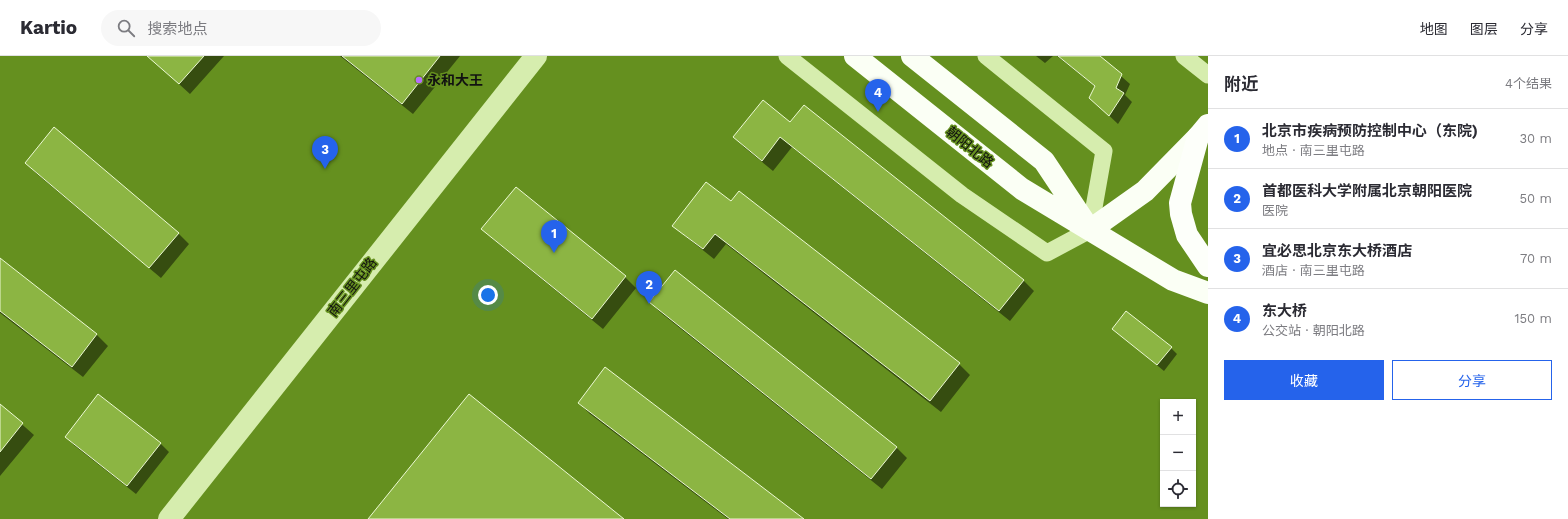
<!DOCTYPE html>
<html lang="zh">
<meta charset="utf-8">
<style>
:root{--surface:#fff;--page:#f7f7f7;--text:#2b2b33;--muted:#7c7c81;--line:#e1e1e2;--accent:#2563eb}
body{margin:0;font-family:"Work Sans","Noto Sans SC",sans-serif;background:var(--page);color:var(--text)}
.controls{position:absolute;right:12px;bottom:12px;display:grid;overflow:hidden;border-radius:0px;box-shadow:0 1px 3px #0004}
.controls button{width:36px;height:36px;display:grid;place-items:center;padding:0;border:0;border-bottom:1px solid var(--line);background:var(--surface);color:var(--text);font:20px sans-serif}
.you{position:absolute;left:488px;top:239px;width:14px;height:14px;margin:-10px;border:3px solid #fff;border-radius:50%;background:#1a73e8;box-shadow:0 0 0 6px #1a73e833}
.badge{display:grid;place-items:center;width:26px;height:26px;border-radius:50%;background:var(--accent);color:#fff;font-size:13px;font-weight:700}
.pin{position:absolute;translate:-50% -33px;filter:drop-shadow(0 1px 2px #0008)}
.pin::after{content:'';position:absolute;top:21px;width:14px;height:12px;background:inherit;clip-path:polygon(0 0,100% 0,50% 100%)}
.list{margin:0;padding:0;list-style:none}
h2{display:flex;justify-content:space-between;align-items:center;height:52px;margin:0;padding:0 16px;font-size:17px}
h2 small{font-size:13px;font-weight:400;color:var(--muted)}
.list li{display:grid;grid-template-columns:26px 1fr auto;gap:12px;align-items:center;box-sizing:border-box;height:60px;padding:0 16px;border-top:1px solid var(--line)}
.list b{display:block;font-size:15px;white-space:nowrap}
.list p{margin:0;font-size:13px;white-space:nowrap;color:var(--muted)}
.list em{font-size:13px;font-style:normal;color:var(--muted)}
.actions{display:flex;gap:8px;padding:12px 16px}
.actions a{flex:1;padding:9px 0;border:1px solid var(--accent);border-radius:0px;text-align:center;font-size:14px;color:var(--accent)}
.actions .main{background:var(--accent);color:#fff}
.icon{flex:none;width:22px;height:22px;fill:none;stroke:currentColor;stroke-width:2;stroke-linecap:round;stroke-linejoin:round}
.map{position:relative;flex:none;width:1208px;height:463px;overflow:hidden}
header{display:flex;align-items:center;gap:24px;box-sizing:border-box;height:56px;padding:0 20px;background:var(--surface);border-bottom:1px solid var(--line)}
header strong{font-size:19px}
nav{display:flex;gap:22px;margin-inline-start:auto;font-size:14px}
.search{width:280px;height:36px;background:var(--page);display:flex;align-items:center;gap:10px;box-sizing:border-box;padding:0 14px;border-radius:22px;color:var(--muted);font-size:15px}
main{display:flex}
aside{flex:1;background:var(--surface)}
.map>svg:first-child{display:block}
.shadow{fill:#0007}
.building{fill:#8cb543;stroke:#ecf9d4}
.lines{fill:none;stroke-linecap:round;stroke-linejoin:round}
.minor{stroke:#d6edae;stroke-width:17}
.tertiary{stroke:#d6edae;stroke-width:22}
.primary{stroke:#fbfff5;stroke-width:22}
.trunk{stroke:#fdfffa;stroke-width:22}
.poi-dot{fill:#b86efb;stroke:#65901f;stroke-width:1.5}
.labels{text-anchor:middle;stroke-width:3;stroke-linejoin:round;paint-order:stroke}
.poi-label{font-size:14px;font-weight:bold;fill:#111;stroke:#65901f;text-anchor:start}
.street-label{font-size:14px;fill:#111;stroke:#65901f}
</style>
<header>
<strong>Kartio</strong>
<div class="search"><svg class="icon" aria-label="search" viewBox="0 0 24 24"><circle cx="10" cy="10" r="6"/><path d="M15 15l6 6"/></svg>搜索地点</div>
<nav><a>地图</a><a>图层</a><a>分享</a></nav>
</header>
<main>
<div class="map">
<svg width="1208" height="463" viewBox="0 0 1208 463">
<rect width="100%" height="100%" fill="#65901f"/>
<!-- shadow -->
<path class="shadow" d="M 148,0 L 224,0 L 190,38 Z
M 340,0 L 460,0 L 413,58 Z
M 1036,0 L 1053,0 L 1045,7 Z
M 1057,0 L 1098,0 L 1130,28 L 1125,39 L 1132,46 L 1118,68 L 1099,50 L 1096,31 Z
M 790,67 L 1023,224 L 1034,235 L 1010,265 L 792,91 L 773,115 L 745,92 L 734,81 Z
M 26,107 L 178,177 L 189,188 L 161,222 L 37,118 Z
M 516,132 L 625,221 L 636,232 L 603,273 L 494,184 L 483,173 Z
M 731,147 L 959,308 L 970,319 L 941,356 L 726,188 L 714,203 L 685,180 L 674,169 Z
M 0,204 L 97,279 L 108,290 L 83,321 L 0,257 Z
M 650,246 L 896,391 L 907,402 L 882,433 L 661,257 Z
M 1113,273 L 1171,292 L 1177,298 L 1164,315 Z
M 579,347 L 803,463 L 728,463 L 590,358 Z
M 0,349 L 34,379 L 0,420 Z
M 66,381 L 160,387 L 169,396 L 136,438 L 75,390 Z"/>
<!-- building -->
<path class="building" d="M 147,0 L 204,0 L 179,28 Z
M 342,0 L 440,0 L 402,48 Z
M 1058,0 L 1100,0 L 1122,18 L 1116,32 L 1124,37 L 1109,60 L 1089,42 L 1095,30 Z
M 763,44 L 790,66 L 804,49 L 1024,224 L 999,255 L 780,81 L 762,105 L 733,81 Z
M 54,71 L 179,177 L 149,212 L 25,107 Z
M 706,126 L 731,145 L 739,135 L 960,307 L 930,345 L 715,178 L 703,193 L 672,170 Z
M 516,131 L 626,220 L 592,263 L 481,173 Z
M 0,202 L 97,278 L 72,311 L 0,255 Z
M 675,214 L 897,391 L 871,423 L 649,246 Z
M 1126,255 L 1172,291 L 1157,309 L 1112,273 Z
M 605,311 L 804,463 L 730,463 L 578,347 Z
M 98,338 L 161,387 L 127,430 L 65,381 Z
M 469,338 L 624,463 L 368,463 Z
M 0,348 L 23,367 L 0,396 Z"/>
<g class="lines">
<!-- minor -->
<path class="minor" d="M 787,0 L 962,139 L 1047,197 L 1090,174 L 1104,95 L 986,0
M 1184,0 L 1208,19"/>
<!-- tertiary -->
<path class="tertiary" d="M 169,463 L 536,0"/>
<!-- primary -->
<path class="primary" d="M 855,0 L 1022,133 L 1173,224 L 1208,237
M 912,0 L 1044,105 L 1086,168
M 1090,174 L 1145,135 L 1198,81"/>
<!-- trunk -->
<path class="trunk" d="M 1208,69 L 1198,81 L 1180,147 L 1181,158 L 1187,179 L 1208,210"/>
</g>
<!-- markers -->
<circle class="poi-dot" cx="419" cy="24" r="4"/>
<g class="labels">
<!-- poi labels -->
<g class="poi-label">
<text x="427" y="29">永和大王</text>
</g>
<!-- street labels -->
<g class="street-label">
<text transform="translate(970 91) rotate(39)" y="5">朝阳北路</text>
<text transform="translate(352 231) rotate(-52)" y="5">南三里屯路</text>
</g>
</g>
</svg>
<div class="controls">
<button>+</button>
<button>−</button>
<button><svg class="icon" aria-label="locate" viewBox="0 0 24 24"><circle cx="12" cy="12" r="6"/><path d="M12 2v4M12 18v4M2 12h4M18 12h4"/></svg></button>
</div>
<div class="you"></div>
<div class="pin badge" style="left:554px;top:197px">1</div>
<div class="pin badge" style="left:649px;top:248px">2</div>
<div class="pin badge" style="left:325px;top:113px">3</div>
<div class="pin badge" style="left:878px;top:56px">4</div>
</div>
<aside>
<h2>附近<small>4个结果</small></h2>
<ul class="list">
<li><span class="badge">1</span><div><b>北京市疾病预防控制中心（东院)</b><p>地点 · 南三里屯路</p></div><em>30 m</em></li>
<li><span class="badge">2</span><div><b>首都医科大学附属北京朝阳医院</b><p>医院</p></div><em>50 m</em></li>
<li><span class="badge">3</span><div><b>宜必思北京东大桥酒店</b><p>酒店 · 南三里屯路</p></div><em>70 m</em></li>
<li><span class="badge">4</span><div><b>东大桥</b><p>公交站 · 朝阳北路</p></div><em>150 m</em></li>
</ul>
<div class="actions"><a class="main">收藏</a><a>分享</a></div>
</aside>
</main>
